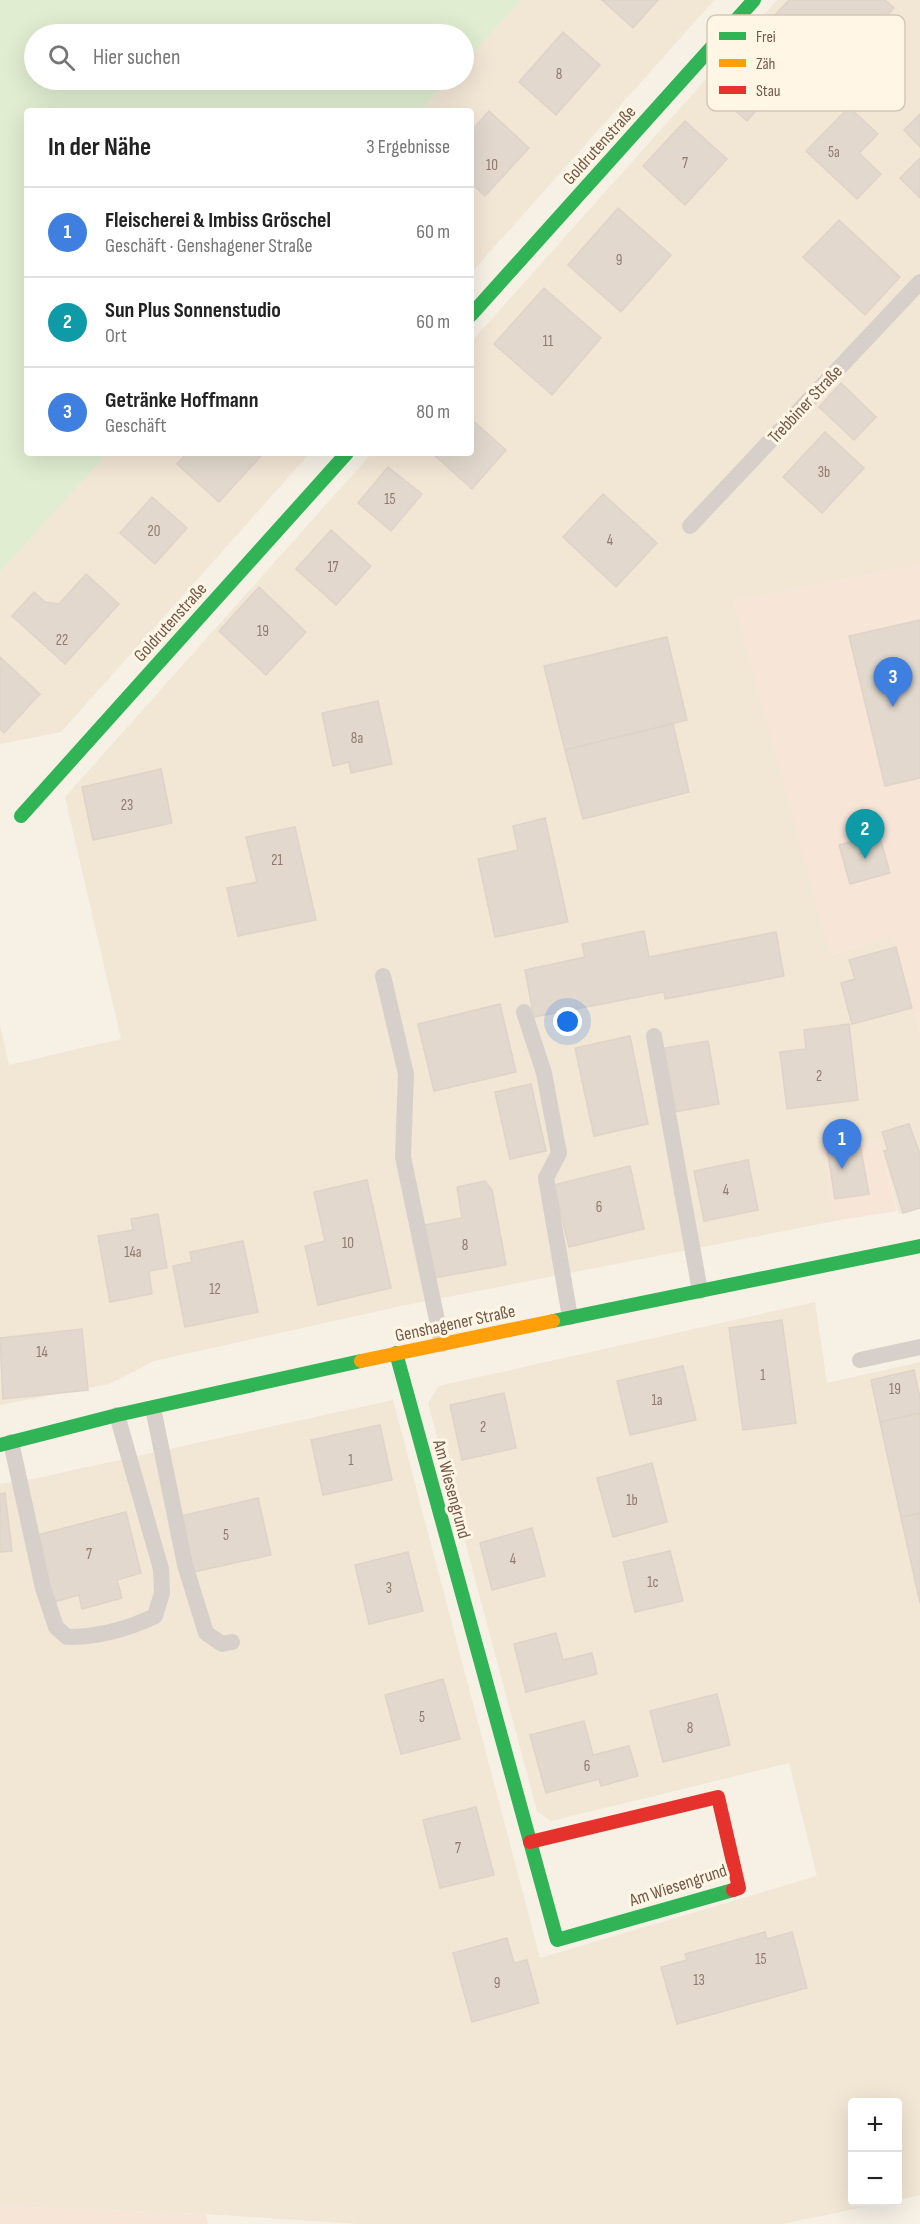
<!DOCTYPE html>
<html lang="de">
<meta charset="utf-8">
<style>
:root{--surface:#fff;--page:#f6f6f6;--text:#222;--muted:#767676;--line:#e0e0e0;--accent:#a18d7e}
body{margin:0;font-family:"Sofia Sans Condensed",sans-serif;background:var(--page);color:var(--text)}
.controls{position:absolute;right:18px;bottom:18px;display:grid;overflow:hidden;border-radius:6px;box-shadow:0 6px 24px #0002}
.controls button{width:54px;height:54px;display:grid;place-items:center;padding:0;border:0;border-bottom:2px solid var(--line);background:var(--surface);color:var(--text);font:30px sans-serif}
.you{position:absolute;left:568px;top:1022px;width:21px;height:21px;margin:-15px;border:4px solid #fff;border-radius:50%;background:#1a73e8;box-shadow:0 0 0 9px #1a73e833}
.badge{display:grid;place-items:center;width:39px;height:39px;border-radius:50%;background:var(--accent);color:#fff;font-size:20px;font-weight:700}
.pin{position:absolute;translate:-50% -50px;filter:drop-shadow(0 2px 3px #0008)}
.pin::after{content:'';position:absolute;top:32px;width:21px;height:18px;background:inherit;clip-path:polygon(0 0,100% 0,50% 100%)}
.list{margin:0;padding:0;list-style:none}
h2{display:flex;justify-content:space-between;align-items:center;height:78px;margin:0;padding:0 24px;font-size:26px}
h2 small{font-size:20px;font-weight:400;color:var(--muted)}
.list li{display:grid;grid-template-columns:39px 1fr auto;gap:18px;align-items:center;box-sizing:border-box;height:90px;padding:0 24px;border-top:2px solid var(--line)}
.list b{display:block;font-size:22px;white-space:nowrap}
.list p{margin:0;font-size:20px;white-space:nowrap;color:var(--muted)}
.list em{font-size:20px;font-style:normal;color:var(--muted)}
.icon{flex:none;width:33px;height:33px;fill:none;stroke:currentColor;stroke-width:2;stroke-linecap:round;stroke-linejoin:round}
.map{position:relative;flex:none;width:920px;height:2224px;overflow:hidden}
.search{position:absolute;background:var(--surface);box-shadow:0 6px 24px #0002;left:24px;top:24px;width:450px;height:66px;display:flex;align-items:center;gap:15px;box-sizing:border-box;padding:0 21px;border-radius:33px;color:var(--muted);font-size:22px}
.panel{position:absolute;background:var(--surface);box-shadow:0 6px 24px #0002;left:24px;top:108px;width:450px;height:348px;border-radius:6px}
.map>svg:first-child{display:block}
.residential{fill:#f2e6d5}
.commercial{fill:#f7e5d8}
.green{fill:#e0edd0}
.building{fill:#e2d8cd;stroke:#dfd3c8;stroke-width:1.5}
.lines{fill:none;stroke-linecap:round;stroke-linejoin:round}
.lane{stroke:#d7cfc9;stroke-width:16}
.fast{stroke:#30b455;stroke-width:14}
.slow{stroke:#ff9f0a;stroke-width:14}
.jam{stroke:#e5322d;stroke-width:14}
.labels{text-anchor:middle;stroke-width:6;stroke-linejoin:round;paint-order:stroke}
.number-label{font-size:15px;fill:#907a6b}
.street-label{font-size:18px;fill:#735847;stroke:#fff6e6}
.key{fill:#fff6e6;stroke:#d5c7b6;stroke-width:1.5}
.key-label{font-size:16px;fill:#735847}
</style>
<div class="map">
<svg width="920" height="2224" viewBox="0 0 920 2224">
<rect width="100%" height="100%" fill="#f6f0e5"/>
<!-- residential -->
<path class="residential" d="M 521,0 L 714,0 L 471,273 L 471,111 L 420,111 L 449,80 L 464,80 L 464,63 Z
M 777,0 L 920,0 L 920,565 L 734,601 L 831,955 L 893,936 L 920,1035 L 920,1208 L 899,1214 L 878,1139 L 823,1149 L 835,1221 L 401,1306 L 154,1361 L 109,1384 L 0,1405 L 0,1025 L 9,1065 L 121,1039 L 65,797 L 372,453 L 471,453 L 471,342 Z
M 108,453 L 310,453 L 61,732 L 0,744 L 0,572 Z
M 815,1302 L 827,1383 L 920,1362 L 920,2195 L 898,2200 L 898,2102 L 852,2102 L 852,2202 L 888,2202 L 782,2224 L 360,2224 L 206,2214 L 0,2206 L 0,1484 L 33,1479 L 393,1400 L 540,1958 L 817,1876 L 789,1763 L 551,1821 L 537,1811 L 428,1403 L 439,1386 Z"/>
<!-- commercial -->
<path class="commercial" d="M 920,565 L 920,1035 L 893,936 L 830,955 L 734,601 Z
M 878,1139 L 897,1211 L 835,1221 L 822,1149 Z
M 0,2206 L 206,2214 L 208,2224 L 0,2224 Z"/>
<!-- green -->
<path class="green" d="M 0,0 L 521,0 L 464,63 L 464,34 L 34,34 L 34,80 L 449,80 L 420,111 L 27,111 L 27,453 L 108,453 L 0,572 Z"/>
<!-- building -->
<path class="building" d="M 602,0 L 658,0 L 633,28 Z
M 789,0 L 885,0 L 894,8 L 836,71 L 775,15 Z
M 563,32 L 600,65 L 556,115 L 519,82 Z
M 746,55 L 779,85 L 747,121 L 714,92 Z
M 849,107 L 878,134 L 859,153 L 881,174 L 857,199 L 806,151 Z
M 489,111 L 529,148 L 485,196 L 471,183 L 471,131 Z
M 920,114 L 920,147 L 904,130 Z
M 685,121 L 727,159 L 685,205 L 643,166 Z
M 920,158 L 920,198 L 900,178 Z
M 618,208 L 671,255 L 621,312 L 568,265 Z
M 839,220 L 900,277 L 865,315 L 803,257 Z
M 544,288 L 601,338 L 552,395 L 494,344 Z
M 841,383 L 876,417 L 854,440 L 819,407 Z
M 471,419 L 506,450 L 472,489 L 433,454 L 471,453 Z
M 825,432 L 864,468 L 822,513 L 783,477 Z
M 187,453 L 256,453 L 260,457 L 219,502 L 177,464 Z
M 388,467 L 422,494 L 391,531 L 358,503 Z
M 603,494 L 657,543 L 616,587 L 563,537 Z
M 152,497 L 187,528 L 155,564 L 120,533 Z
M 331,530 L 371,566 L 336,605 L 296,569 Z
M 86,574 L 119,604 L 65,664 L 12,616 L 34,592 L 45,602 L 59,604 Z
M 259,587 L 306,632 L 266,675 L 219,631 Z
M 920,620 L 920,778 L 885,786 L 849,636 Z
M 667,637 L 687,720 L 565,750 L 544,666 Z
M 0,657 L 40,694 L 4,733 L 0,729 Z
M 378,701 L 392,764 L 351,773 L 349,762 L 333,766 L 322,713 Z
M 673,724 L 689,792 L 583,819 L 565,750 Z
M 161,769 L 172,823 L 93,840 L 82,787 Z
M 545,818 L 568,922 L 495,937 L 478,859 L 518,850 L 513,826 Z
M 295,827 L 316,920 L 238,936 L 227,888 L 257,882 L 246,837 Z
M 879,834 L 890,873 L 850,884 L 839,845 Z
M 644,931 L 649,957 L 776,932 L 784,976 L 665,999 L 664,992 L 534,1017 L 525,970 L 585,957 L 582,944 Z
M 896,947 L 912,1008 L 852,1024 L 841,983 L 855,979 L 849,960 Z
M 500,1004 L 516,1072 L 434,1091 L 418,1024 Z
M 849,1024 L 858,1100 L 787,1109 L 780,1052 L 806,1049 L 804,1030 Z
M 630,1036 L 648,1124 L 594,1136 L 575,1048 Z
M 708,1041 L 719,1104 L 676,1112 L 664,1048 Z
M 531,1084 L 546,1151 L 510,1159 L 495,1092 Z
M 909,1124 L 920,1154 L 920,1208 L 903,1213 L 884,1151 L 888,1150 L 882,1132 Z
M 860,1144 L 869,1194 L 835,1199 L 827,1149 Z
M 748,1160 L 758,1210 L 704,1221 L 694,1171 Z
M 630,1166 L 644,1229 L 569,1247 L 554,1185 Z
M 367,1180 L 391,1288 L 318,1305 L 305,1246 L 325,1241 L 314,1192 Z
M 485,1181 L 492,1190 L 506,1265 L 434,1278 L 424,1225 L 462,1218 L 457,1187 Z
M 158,1214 L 167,1268 L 149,1271 L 152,1294 L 110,1302 L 98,1236 L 133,1230 L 131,1219 Z
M 243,1241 L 258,1312 L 185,1327 L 173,1266 L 192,1262 L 190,1252 Z
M 782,1320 L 796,1423 L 743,1430 L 729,1328 Z
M 82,1329 L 88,1390 L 3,1399 L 0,1338 Z
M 683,1366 L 696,1420 L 630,1435 L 617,1381 Z
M 914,1370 L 920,1398 L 920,1413 L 880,1422 L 871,1380 Z
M 504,1393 L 516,1448 L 462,1460 L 450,1405 Z
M 920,1413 L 920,1513 L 901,1517 L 880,1422 Z
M 380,1425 L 392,1480 L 323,1495 L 311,1440 Z
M 652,1463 L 667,1522 L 613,1537 L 597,1478 Z
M 5,1493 L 12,1551 L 0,1552 L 0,1494 Z
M 258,1498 L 271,1555 L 193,1572 L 181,1516 Z
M 126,1512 L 141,1573 L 117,1580 L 122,1598 L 82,1609 L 79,1595 L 54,1602 L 37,1535 Z
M 920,1513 L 920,1603 L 901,1517 Z
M 532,1528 L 545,1576 L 492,1590 L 480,1543 Z
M 670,1551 L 683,1601 L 635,1612 L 623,1562 Z
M 408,1552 L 423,1611 L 369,1624 L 355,1565 Z
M 556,1633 L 563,1660 L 592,1653 L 597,1674 L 526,1692 L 514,1644 Z
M 443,1679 L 460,1739 L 401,1754 L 385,1695 Z
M 717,1694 L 730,1745 L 663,1762 L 650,1711 Z
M 584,1721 L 593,1755 L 629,1746 L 638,1776 L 601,1786 L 599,1779 L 546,1793 L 530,1735 Z
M 476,1807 L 494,1875 L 440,1888 L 423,1820 Z
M 765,1932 L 767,1939 L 792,1932 L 807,1988 L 677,2024 L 661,1967 L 687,1960 L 685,1954 Z
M 507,1938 L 514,1963 L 527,1960 L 539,2003 L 472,2022 L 453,1953 Z"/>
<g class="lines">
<!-- lane -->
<path class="lane" d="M 690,526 L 920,282
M 383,976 L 406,1074 L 403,1157 L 442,1344
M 524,1012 L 544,1073 L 559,1153 L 546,1178 L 570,1317
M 654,1036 L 700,1291
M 860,1360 L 920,1347
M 153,1408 L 185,1565 L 206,1633 L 222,1644 L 232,1642
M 11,1442 L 43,1588 L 56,1627 L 67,1637 C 98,1637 128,1629 155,1616 L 162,1593 L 161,1569 L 117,1415"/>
<!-- fast -->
<path class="fast" d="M 471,315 L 754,0
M 21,816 L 347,453
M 553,1321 L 920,1246
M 396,1353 L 557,1940 L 733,1890
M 0,1445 L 117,1415 L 361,1361"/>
<!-- slow -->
<path class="slow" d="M 361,1361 L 553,1321"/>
<!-- jam -->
<path class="jam" d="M 530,1842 L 718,1797 L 739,1888 L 733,1890"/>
</g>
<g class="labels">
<!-- number labels -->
<g class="number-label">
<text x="559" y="79">8</text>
<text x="834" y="157">5a</text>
<text x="685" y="168">7</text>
<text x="492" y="170">10</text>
<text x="619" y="265">9</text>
<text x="548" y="346">11</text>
<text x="824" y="477">3b</text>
<text x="390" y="504">15</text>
<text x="154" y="536">20</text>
<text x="610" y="545">4</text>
<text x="333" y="572">17</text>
<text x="263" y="636">19</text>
<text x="62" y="645">22</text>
<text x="357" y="743">8a</text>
<text x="127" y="810">23</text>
<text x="277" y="865">21</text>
<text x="819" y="1081">2</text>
<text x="726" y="1195">4</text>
<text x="599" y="1212">6</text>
<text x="348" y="1248">10</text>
<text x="465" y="1250">8</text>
<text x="133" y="1257">14a</text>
<text x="215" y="1294">12</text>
<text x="42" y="1357">14</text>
<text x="763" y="1380">1</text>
<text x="895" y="1394">19</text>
<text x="657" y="1405">1a</text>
<text x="483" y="1432">2</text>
<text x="351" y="1465">1</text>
<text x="632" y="1505">1b</text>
<text x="226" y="1540">5</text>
<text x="89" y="1559">7</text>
<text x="513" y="1564">4</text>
<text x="653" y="1587">1c</text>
<text x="389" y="1593">3</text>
<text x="422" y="1722">5</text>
<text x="690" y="1733">8</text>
<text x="587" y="1771">6</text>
<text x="458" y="1853">7</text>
<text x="761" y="1964">15</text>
<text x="699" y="1985">13</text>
<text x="497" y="1988">9</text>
</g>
<!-- street labels -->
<g class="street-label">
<text transform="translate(599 145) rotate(-48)" y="6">Goldrutenstraße</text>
<text transform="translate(805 404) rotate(-47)" y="6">Trebbiner Straße</text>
<text transform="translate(170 622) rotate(-48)" y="6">Goldrutenstraße</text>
<text transform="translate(455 1323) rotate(-12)" y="6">Genshagener Straße</text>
<text transform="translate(452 1489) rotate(75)" y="6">Am Wiesengrund</text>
<text transform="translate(678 1885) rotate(-18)" y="6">Am Wiesengrund</text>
</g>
</g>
<!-- legend -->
<rect x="707" y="15" width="198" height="96" rx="9" class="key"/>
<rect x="719" y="32" width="27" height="8" fill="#30b455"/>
<rect x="719" y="59" width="27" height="8" fill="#ff9f0a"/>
<rect x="719" y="86" width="27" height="8" fill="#e5322d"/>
<g class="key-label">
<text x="756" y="42">Frei</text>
<text x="756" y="69">Zäh</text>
<text x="756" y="96">Stau</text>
</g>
</svg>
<div class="controls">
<button>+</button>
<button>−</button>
</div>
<div class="you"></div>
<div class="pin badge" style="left:842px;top:1169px;background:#3f7fe0">1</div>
<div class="pin badge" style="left:865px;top:859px;background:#0f9aa8">2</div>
<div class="pin badge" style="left:893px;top:707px;background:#3f7fe0">3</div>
<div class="search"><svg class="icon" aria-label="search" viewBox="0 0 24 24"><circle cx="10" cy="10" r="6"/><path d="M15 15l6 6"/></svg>Hier suchen</div>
<section class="panel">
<h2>In der Nähe<small>3 Ergebnisse</small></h2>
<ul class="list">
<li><span class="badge" style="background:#3f7fe0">1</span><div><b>Fleischerei &amp; Imbiss Gröschel</b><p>Geschäft · Genshagener Straße</p></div><em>60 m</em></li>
<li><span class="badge" style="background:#0f9aa8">2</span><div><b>Sun Plus Sonnenstudio</b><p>Ort</p></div><em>60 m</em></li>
<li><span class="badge" style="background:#3f7fe0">3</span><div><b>Getränke Hoffmann</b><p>Geschäft</p></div><em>80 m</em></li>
</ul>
</section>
</div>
